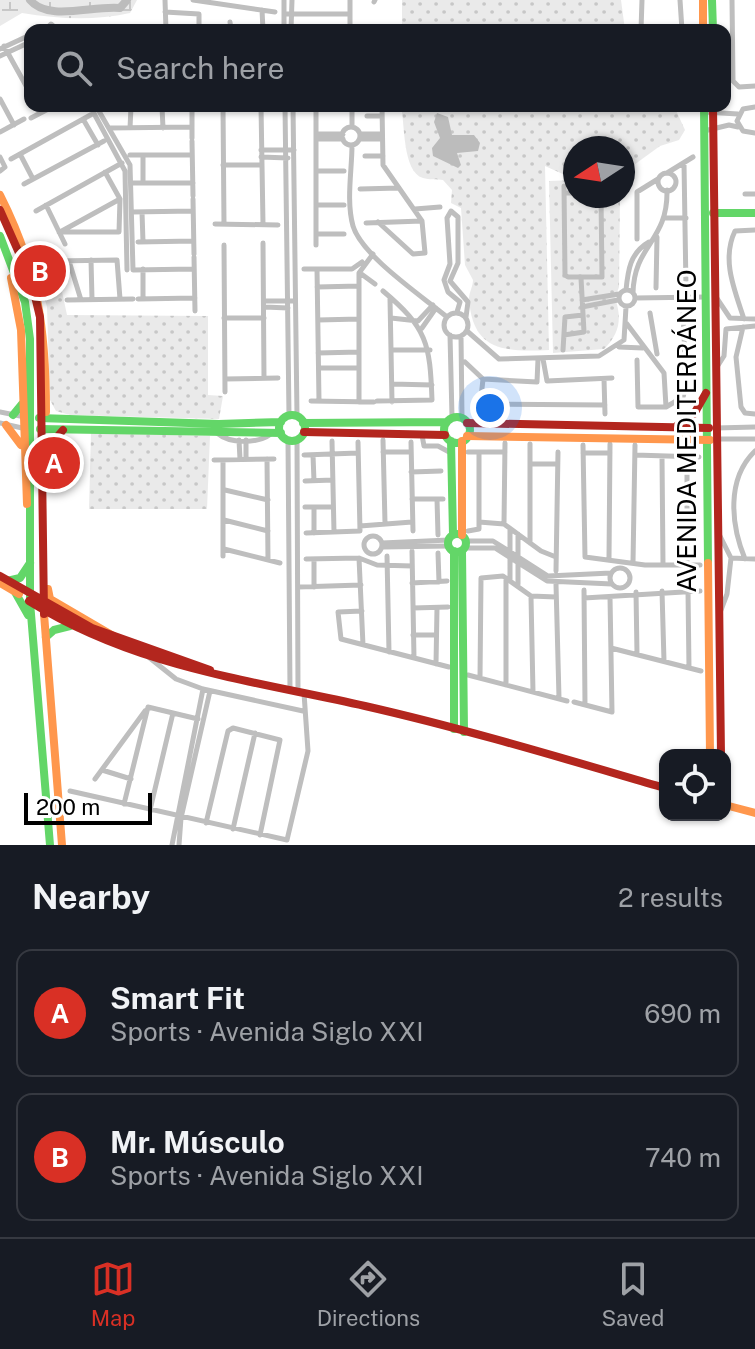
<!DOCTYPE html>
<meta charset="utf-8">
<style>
:root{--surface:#171b24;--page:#242831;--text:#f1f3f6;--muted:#9ea1a6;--line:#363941;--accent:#d93025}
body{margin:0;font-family:"Public Sans",sans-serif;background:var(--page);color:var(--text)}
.controls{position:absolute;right:24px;bottom:24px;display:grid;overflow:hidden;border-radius:16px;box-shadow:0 2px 6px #0004}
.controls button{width:72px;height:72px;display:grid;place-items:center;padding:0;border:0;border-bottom:2px solid var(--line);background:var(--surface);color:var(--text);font:40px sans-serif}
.compass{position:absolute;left:563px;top:136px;width:72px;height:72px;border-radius:50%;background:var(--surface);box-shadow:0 2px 6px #0004;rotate:258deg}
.scale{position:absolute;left:24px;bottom:20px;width:128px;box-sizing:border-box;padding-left:8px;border:4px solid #000;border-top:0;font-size:22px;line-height:28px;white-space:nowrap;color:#000;-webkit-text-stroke:6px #fff;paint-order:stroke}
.you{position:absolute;left:490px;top:408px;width:28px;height:28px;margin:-20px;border:6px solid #fff;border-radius:50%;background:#1a73e8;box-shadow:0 0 0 12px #1a73e833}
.badge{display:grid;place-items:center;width:52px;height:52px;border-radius:50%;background:var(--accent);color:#fff;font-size:26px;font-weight:700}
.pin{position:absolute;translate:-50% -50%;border:4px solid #fff;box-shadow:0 2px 8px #0006}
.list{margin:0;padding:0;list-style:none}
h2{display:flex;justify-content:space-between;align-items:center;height:104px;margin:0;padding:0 32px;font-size:34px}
h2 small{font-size:26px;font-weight:400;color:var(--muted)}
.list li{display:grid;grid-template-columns:52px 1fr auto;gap:24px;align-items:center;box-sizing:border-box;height:128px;margin:0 16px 16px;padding:0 16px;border:2px solid var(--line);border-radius:16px}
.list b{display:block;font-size:30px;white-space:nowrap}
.list p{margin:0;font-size:26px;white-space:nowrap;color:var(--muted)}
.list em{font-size:26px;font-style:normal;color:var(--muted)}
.icon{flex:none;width:44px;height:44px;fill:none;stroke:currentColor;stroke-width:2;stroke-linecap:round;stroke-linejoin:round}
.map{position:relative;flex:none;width:755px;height:845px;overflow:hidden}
.search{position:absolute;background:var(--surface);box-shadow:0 2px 6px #0004;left:24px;right:24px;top:24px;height:88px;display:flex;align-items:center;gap:20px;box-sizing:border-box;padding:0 28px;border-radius:16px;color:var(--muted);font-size:30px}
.sheet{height:392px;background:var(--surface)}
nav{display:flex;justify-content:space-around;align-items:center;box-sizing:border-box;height:112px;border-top:2px solid var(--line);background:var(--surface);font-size:22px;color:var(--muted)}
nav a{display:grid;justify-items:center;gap:4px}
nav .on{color:var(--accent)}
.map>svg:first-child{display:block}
.grass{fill:url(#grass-dots)}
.wetland{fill:url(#wetland-marsh)}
.water{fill:#bcbcbc}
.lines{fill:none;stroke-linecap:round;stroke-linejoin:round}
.river{stroke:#bcbcbc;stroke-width:8}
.street{stroke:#bebebe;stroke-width:5}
.fast{stroke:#63d668;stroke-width:8}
.slow{stroke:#ff974d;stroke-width:8}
.jam{stroke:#b3261e;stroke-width:8}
.labels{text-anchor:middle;stroke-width:6;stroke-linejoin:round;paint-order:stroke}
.street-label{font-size:26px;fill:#000;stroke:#fff}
</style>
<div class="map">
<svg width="755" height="845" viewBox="0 0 755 845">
<defs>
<pattern id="grass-dots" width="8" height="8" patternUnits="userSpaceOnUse" patternTransform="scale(2)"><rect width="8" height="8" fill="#eaeaea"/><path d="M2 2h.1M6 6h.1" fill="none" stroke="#c7c7c7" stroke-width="1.8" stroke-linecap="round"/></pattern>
<pattern id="wetland-marsh" width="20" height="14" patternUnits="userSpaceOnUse" patternTransform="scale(2)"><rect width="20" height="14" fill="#eaeaea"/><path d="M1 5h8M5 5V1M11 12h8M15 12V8" fill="none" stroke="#c7c7c7"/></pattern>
</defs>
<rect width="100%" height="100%" fill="#fff"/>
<!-- grass -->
<path class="grass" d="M 402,0 L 621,0 L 625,30 L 402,30 Z
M 401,106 L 674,106 L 685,130 L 679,140 L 660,146 L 627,170 L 623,169 L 623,148 L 575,148 L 575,171 L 565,175 L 545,166 L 549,350 C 504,352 472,351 469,298 C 469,293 473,286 473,280 L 465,265 L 461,208 L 451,203 L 452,190 L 443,180 C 437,179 429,180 423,178 C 402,172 405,122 401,106 Z
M 575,180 L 575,196 L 620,196 L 619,287 L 615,298 C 622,318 620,333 604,349 L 553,353 L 549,181 Z
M 58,273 L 67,315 L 208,316 L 208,395 L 223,396 L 219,419 L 70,415 L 56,411 L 50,400 L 47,307 L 39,278 Z
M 91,433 L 210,436 L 207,509 L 89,509 Z"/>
<!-- wetland -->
<path class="wetland" d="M 0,0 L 137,0 L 130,13 C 93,21 59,19 22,13 L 0,26 Z"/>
<!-- water -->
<path class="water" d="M 437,113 L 448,117 L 452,135 L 474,135 L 480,143 L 478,151 L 457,153 L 461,165 L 458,168 L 433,156 L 432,148 L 440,138 L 434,122 Z"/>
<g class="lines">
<!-- river -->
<path class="river" d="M 30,0 C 48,22 93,5 120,8 L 127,0"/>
<!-- street -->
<path class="street" d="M 165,0 L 166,30
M 193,0 L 275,12
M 680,0 L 682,30
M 732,0 L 733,81 L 739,87 L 755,86
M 374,2 L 375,0
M 262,10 L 263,30
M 165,12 L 199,14 L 199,30
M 284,14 L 350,14
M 230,22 L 231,30
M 57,28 L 73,30
M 45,30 L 51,24 L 58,30
M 284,30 L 284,0
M 291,30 L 292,0
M 350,30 L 350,0
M 641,30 L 642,0
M 4,46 L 30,93
M 0,49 L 30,35
M 0,56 L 30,42
M 0,99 L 14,125
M 90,106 L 125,171 L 127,270
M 96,106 L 130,165 L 133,270
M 192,106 L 192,138
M 223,106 L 224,224
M 261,106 L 263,224
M 285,106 L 289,415
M 293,106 L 297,416
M 316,106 L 316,245
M 352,106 L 352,127
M 162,107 L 163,128
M 755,107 L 743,109 L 737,121 L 743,131 L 755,133
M 704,112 L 738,114
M 367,116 L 382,116
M 31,118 L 54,106
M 83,119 L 98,145
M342 136a9 9 0 1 1 18 0a9 9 0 1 1-18 0Z
M 109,128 L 192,127
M 130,128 L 131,107 L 192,106
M 704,131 L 729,125 L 738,127
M 0,132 L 24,119
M 316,134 L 343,134
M 360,134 L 382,134
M 316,139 L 343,139
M 360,139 L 382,139
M 192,141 L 193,196
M 352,145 C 352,170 346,201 353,226 C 362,256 422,296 447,317
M 261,150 L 294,150
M 20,154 L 33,179
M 130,155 L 192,155
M 365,156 L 383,156
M 0,157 L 5,167 L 0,171
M 261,157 L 288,158
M 11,159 L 94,113
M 684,163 L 686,288
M 223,165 L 261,165
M 316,171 L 344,171
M 667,173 L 693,157
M658 182a9 9 0 1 1 18 0a9 9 0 1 1-18 0Z
M 131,183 L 193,183
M 143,183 L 143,155
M 24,184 L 104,141
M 564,186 L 565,275 L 568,277 L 602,277 L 601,196
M 360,189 L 399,188
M 564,193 L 575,193
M 745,194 L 755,194
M 193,199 L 194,254
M 46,205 L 65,244
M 316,205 L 344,205
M 415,209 L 440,207
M 36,211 L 122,163
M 132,212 L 193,211
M 142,212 L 143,242
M 666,218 L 686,218
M 378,222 L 413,254 L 425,253 L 422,221 L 383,165 L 382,106
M 366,223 L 422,221
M 215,224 L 278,225
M 59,232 L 119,232 L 120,199 L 105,172
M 60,232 L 120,199
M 316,234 L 344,234
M 637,239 L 637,192 L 658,179
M 138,242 L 193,241
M 263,243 L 264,378
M 224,245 L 225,392
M 194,257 L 195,311
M 91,260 L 92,299
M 55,261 L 117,260 L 120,299
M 69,261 L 81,300
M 143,269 L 143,298
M 304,269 L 352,269 L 362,262
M 317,269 L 319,401
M 133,270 L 194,269
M 360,273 L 375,284
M 317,287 L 359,286
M 656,288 L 657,237
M619 298a8 8 0 1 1 16 0a8 8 0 1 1-16 0Z
M 626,290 C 628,270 630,253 649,242
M 633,293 C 634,244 668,242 667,190
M 716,297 L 730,318 L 755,319
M 635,298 L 705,297
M 138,299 L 195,298
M 390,299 L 392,402
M 67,300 L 133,299
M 582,300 L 619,294
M 265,301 L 294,301
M 265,307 L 288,308
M 582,307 L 618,300
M 457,312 L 460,302 L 448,292 L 444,280 L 450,264 L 447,218 L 451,211 L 458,217 L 458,263 L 450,281 L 468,302 L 466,317
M444 325a12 12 0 1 1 24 0a12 12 0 1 1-24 0Z
M 650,313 L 657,354
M 224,318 L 264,318
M 391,318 L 418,321 L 433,305
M 744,319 C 735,291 721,260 735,231 L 755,230
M 318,320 L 359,319
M 627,324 L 664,373 L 666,407
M 743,327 L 736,357 L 741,407 L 745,413 L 755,414
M 422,328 L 436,308
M 467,331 L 499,359 L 599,356 L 624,340 L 626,307
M 450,335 L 452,417
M 564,335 L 584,332 L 581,278
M 461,336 L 462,418
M 619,347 L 643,348
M 391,350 L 430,350
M 563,350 L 565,317 L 583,315
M 318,353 L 359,352
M 543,359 L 547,381 L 612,378
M 637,360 L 638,407 L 666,407 L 683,397 L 686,386 L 683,309
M 465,362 L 483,379 L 537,382 L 538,359
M 717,367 L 724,356 L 726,329 L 755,326
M 319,368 L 359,368
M 225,379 L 278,378
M 483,379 L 481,398 L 486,404 L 605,405
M 604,379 L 605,414
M 392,384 L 432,385
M 311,401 L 374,402
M 377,401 L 432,400 C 430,343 427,328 383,291
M 359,402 L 359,273 L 373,254
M 0,412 L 25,417
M 0,423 L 22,428
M 716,428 L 755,427
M 217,433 C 230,444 257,444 271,434
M 422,435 L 424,446 L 438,446 L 451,453
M 297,439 L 298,692
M 717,439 L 755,439
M 239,440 L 240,459
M 246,440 L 246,459
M 288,440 L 290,690
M 383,440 L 385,523
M 332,441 L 334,532
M 411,442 L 413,531
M 583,445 L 585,557 L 645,565 L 700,565
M 383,452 L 411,452
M 468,452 L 505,452
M 583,453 L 610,453
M 304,455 L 358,453
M 313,455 L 314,481
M 635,455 L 699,457
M 662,456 L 663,565
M 267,459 L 268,560
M 214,460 L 274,459
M 223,460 L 223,556
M 531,464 L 557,464
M 411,472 L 441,471
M 305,481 L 333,480
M 225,490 L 268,500
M 412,499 L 443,499
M 437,499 L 438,535
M 305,507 L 333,507
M 314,507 L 314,533
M 224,520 L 268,531
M 479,522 L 504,524 L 541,551 L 556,557
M 504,524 L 505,443
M 360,526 L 412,522
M 510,530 L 510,581
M 468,531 L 479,529 L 479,452
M 306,533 L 360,531 L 358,442
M 719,534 L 731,558 L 727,594 L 721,610
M364 545a9 9 0 1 1 18 0a9 9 0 1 1-18 0Z
M 466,541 L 493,541 L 548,576 L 611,573
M 382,543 L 449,540
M 530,543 L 530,444
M 382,547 L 449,546
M 465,548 L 495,548 L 547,581 L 612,584
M 224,549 L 280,563
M 412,551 L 414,658
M 438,553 L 439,582
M 387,556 L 389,652
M 359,558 L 363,645
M 731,558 L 755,559
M 306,559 L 359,558 L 377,565 L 412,566
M 314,559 L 314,587
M 609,559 L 610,444
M 745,559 C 731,525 726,479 755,451
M 633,563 L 635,445
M 687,565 L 687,456
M610 578a10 10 0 1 1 20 0a10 10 0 1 1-20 0Z
M 556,571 L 558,452
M 412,583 L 447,581
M 518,584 L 518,534
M 556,584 L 559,698
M 298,587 L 361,585
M 584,590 L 585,705
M 662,591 L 664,661
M 688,591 L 689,668
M 636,592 L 637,654
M 531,597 L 533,692
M 584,598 L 700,591
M 413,608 L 448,607
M 362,611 L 338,612 L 341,639 L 449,667
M 413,635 L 436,635
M 146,648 L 146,655 L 176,679 L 203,689 L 303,711
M 611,648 L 701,671
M 436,664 L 437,608
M 468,675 L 567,701
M 480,678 L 481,578 L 503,576 L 531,596 L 556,597
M 506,685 L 506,578
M 574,702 L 612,712 L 610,597
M 148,707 L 198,719
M 102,770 L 131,779
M 95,779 L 145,711
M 70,791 L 287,840 L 308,751 L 304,693
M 124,804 L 148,707
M 150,810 L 173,713
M 206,823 L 228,731 L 233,728 L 280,740 L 260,835
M 233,829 L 255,733
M 172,845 L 203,689
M 179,845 L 181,818 L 210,691"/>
<!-- fast -->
<path class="fast" d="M 712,0 L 713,30
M 704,106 L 708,563
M 713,213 L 755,213
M 0,236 L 25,302 L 30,339 L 30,602 L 50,845
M 13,415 L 22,404
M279 428a13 13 0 1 1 26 0a13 13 0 1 1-26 0Z
M444 430a13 13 0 1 1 26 0a13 13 0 1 1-26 0Z
M 39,418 L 219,424 L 281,422
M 303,423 L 446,422
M 40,429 L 281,433
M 451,441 L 453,535
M448 543a9 9 0 1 1 18 0a9 9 0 1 1-18 0Z
M 454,551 L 454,729
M 462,551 L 464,732
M 7,581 L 20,578 L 30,563
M 15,592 L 28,615
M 46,637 L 54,630 L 70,626"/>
<!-- slow -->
<path class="slow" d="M 703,0 L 703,30
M 0,195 C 38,270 46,329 46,412
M 11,278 L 21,330 L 27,504
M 6,425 L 21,445
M 467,436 L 710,440
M 462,441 L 462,535
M 708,563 L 710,755
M 0,583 L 19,594
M 48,589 L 50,599 L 115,637
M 44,614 L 62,845
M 725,805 L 755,813"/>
<!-- jam -->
<path class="jam" d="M 713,106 L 721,755
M 0,210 L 31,280 L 40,317 L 44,614
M 467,423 L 709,428
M 675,427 L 694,414 L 706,393
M 304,432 L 445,435
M 47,449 L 63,430
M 0,576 L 92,628 L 210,670
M 29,601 C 136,667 245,679 365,706 C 466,729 565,759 665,788"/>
</g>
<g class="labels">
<!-- street labels -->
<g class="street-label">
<text transform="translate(687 431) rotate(-90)" y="9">AVENIDA MEDITERRÁNEO</text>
</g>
</g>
</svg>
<div class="controls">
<button><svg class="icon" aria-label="locate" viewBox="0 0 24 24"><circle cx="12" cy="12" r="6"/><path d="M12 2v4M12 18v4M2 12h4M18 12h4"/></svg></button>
</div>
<svg class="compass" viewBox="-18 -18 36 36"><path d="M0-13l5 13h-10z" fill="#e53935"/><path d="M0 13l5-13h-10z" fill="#9ea1a6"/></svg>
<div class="scale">200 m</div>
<div class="you"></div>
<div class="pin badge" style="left:54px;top:463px">A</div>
<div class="pin badge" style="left:40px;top:271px">B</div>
<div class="search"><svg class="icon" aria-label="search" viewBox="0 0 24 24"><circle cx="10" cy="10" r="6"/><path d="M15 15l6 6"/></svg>Search here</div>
</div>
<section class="sheet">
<h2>Nearby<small>2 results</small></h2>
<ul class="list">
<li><span class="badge">A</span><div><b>Smart Fit</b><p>Sports · Avenida Siglo XXI</p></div><em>690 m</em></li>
<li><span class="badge">B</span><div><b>Mr. Músculo</b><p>Sports · Avenida Siglo XXI</p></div><em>740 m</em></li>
</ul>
</section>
<nav>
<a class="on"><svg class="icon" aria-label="map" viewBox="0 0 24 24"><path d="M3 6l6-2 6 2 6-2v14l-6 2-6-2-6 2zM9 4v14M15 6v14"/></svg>Map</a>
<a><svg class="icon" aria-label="directions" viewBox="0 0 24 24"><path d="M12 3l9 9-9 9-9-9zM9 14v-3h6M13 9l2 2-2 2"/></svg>Directions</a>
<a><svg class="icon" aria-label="saved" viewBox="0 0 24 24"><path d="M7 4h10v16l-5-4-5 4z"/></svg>Saved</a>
</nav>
